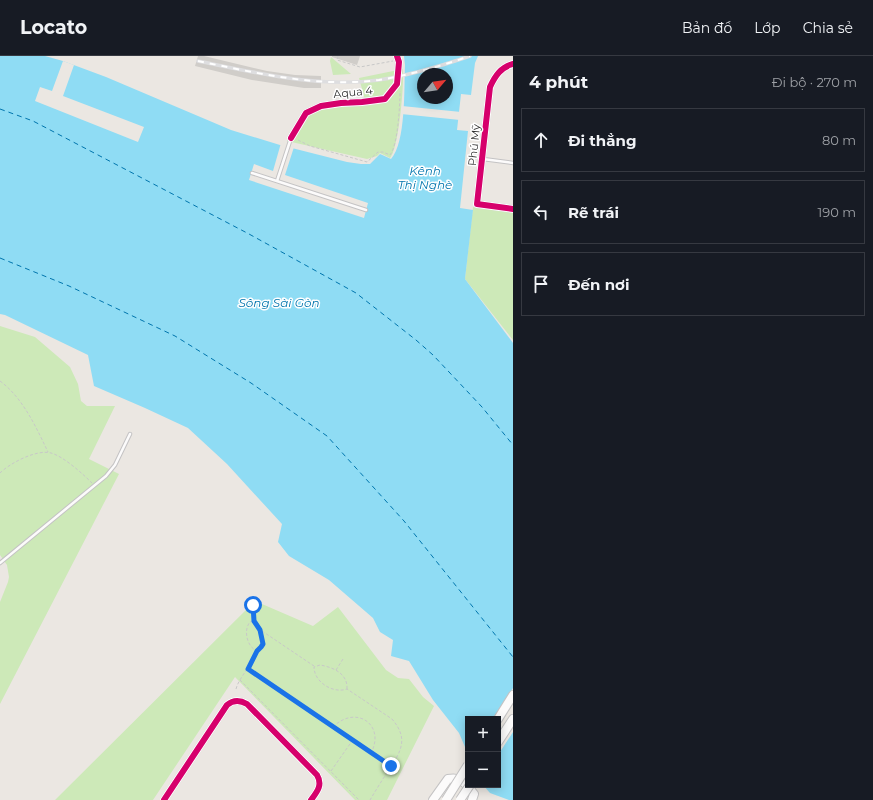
<!DOCTYPE html>
<html lang="vi">
<meta charset="utf-8">
<style>
:root{--surface:#171b24;--page:#20242c;--text:#f1f3f6;--muted:#9ea1a6;--line:#363941}
body{margin:0;font-family:Montserrat,sans-serif;background:var(--page);color:var(--text)}
.controls{position:absolute;right:12px;bottom:12px;display:grid;overflow:hidden;border-radius:0px;box-shadow:0 2px 10px #0003}
.controls button{width:36px;height:36px;display:grid;place-items:center;padding:0;border:0;border-bottom:1px solid var(--line);background:var(--surface);color:var(--text);font:20px sans-serif}
.compass{position:absolute;left:417px;top:12px;width:36px;height:36px;border-radius:50%;background:var(--surface);box-shadow:0 2px 10px #0003;rotate:61deg}
.stop{position:absolute;width:12px;height:12px;margin:-9px;border:3px solid #1a73e8;border-radius:50%;background:#fff}
.stop.end{background:#1a73e8;border-color:#fff;box-shadow:0 1px 4px #0008}
.list{margin:0;padding:0;list-style:none}
h2{display:flex;justify-content:space-between;align-items:center;height:52px;margin:0;padding:0 16px;font-size:17px}
h2 small{font-size:13px;font-weight:400;color:var(--muted)}
.list li{display:grid;grid-template-columns:26px 1fr auto;gap:12px;align-items:center;box-sizing:border-box;height:64px;margin:0 8px 8px;padding:0 8px;border:1px solid var(--line);border-radius:0px}
.list b{display:block;font-size:15px;white-space:nowrap}
.list em{font-size:13px;font-style:normal;color:var(--muted)}
.icon{flex:none;width:22px;height:22px;fill:none;stroke:currentColor;stroke-width:2;stroke-linecap:round;stroke-linejoin:round}
.map{position:relative;flex:none;width:513px;height:744px;overflow:hidden}
header{display:flex;align-items:center;gap:24px;box-sizing:border-box;height:56px;padding:0 20px;background:var(--surface);border-bottom:1px solid var(--line)}
header strong{font-size:19px}
nav{display:flex;gap:22px;margin-inline-start:auto;font-size:14px}
main{display:flex}
aside{flex:1;background:var(--surface)}
.map>svg:first-child{display:block}
.green{fill:#cde9b8}
.water{fill:#8fdcf4;fill-rule:evenodd}
.pier{fill:#ebe7e2}
.lines{fill:none;stroke-linecap:round;stroke-linejoin:round}
.ferry{stroke:#0075ad;stroke-width:1;stroke-dasharray:5 4;stroke-linecap:butt}
.building{fill:#d0cdc9}
.service-casing{stroke:#c4c3c4;stroke-width:4.5}
.minor-casing{stroke:#c4c3c4;stroke-width:8}
.secondary-casing{stroke:#c4c3c4;stroke-width:10}
.path{stroke:#c8c8c8;stroke-width:1;stroke-dasharray:3 2;stroke-linecap:butt}
.service{stroke:#fcfbfb;stroke-width:2.5}
.minor{stroke:#fcfbfb;stroke-width:5.5}
.secondary{stroke:#fcfbfb;stroke-width:8}
.rail-casing{stroke:#dedee0;stroke-width:3.5}
.rail{stroke:#fff;stroke-width:2;stroke-dasharray:6;stroke-linecap:butt}
.secondary-bridge-casing{stroke:#c4c3c4;stroke-width:10;stroke-linecap:butt}
.secondary-bridge{stroke:#fcfbfb;stroke-width:8}
.cycleway-casing{stroke:#fff;stroke-width:8}
.cycleway{stroke:#d6006c;stroke-width:6}
.route{stroke:#1a73e8;stroke-width:5}
.labels{text-anchor:middle;stroke-width:3;stroke-linejoin:round;paint-order:stroke}
.street-label{font-size:11px;fill:#2d2d2d;stroke:#fff}
.water-label{font-size:12px;font-style:italic;fill:#0075ad;stroke:#fff}
</style>
<header>
<strong>Locato</strong>
<nav><a>Bản đồ</a><a>Lớp</a><a>Chia sẻ</a></nav>
</header>
<main>
<div class="map">
<svg width="513" height="744" viewBox="0 0 513 744">
<rect width="100%" height="100%" fill="#ebe7e2"/>
<!-- green -->
<path class="green" d="M 331,1 L 351,18 L 333,19 L 330,5 Z
M 403,13 C 404,29 399,92 390,102 L 380,97 L 377,100 L 367,103 L 287,85 C 290,79 293,71 297,65 C 312,42 340,44 365,44 L 359,22 Z
M 473,151 L 512,155 L 513,157 L 513,284 L 465,223 Z
M 0,270 L 35,281 L 70,311 L 78,328 L 81,345 L 87,350 L 115,350 L 89,403 L 119,418 L 0,648 L 0,546 L 8,526 L 9,521 L 7,509 L 0,499 Z
M 255,545 L 313,570 L 338,551 L 386,614 L 398,622 L 409,623 L 423,641 L 434,650 L 387,744 L 355,744 L 235,621 L 153,744 L 55,744 Z"/>
<!-- water -->
<path class="water" d="M 0,0 L 45,0 L 63,5 L 106,21 L 231,74 L 280,89 L 347,106 L 361,108 L 370,108 L 380,98 L 391,103 C 406,87 404,32 405,9 L 404,0 L 478,0 L 475,7 L 471,39 L 461,38 L 457,74 L 468,75 L 460,152 L 473,154 L 465,223 L 513,287 L 513,744 L 509,744 L 490,737 L 483,729 L 498,729 L 498,663 L 468,663 L 468,698 L 459,677 L 433,644 L 409,605 L 391,600 L 393,584 L 380,576 L 373,562 L 329,524 L 289,500 L 278,486 L 282,468 L 227,408 L 188,372 L 145,352 L 94,330 L 88,299 L 5,259 L 0,258 ZM 423,18 L 447,18 L 447,42 L 423,42 Z"/>
<!-- pier -->
<path class="pier" d="M 63,5 L 74,9 L 63,40 L 144,71 L 138,86 L 35,45 L 40,31 L 52,35 Z
M 402,50 L 461,56 L 460,64 L 401,58 Z
M 281,87 L 294,91 L 285,119 L 368,147 L 364,162 L 249,124 L 254,108 L 273,115 Z
M 513,632 L 513,676 L 498,699 L 498,663 L 493,663 Z"/>
<g class="lines">
<!-- ferry -->
<path class="ferry" d="M 0,53 L 33,65 L 249,178 L 356,237 L 416,284 L 433,299 L 482,351 L 513,389
M 0,202 L 69,230 L 175,280 L 251,327 L 327,380 L 404,465 L 513,601"/>
</g>
<!-- building -->
<path class="building" d="M 198,0 L 204,0 L 267,15 L 295,19 L 321,20 L 321,32 L 304,32 L 252,24 L 195,10 Z
M 332,0 L 360,0 L 357,9 L 332,1 Z"/>
<g class="lines">
<defs>
<path id="service" d="M 483,103 L 513,107
M 252,117 L 366,154
M 277,125 L 291,82
M 0,507 L 106,420 L 115,409 L 130,378"/>
<path id="minor" d="M 513,8 C 501,11 495,20 490,31 L 477,148 L 513,153
M 291,82 L 306,57 L 321,50 L 341,47 L 362,46 L 385,43 L 397,28 L 399,6 L 397,0
M 164,744 L 227,649 C 233,644 240,644 247,648 L 317,719 C 323,729 317,736 311,744"/>
<path id="secondary" d="M 498,663 L 513,639
M 498,686 L 513,663
M 433,744 L 448,723 C 462,720 465,728 474,738 L 472,744"/>
</defs>
<!-- service casing -->
<use href="#service" class="service-casing"/>
<!-- minor casing -->
<use href="#minor" class="minor-casing"/>
<!-- secondary casing -->
<use href="#secondary" class="secondary-casing"/>
<!-- path -->
<path class="path" d="M 338,0 L 337,4 L 360,11 L 393,5
M 298,84 L 310,90 L 367,106 L 378,96 L 383,96 L 390,99 C 398,89 400,48 400,35
M 0,325 C 23,342 36,371 48,396
M 0,417 C 10,407 37,393 51,397 C 63,400 83,418 92,427
M 253,549 L 254,565
M 262,575 L 314,610
M 248,613 L 391,710
M 336,614 L 343,603
M 240,624 L 359,744
M 236,633 C 239,622 248,614 253,603 C 254,601 255,596 257,595 C 258,593 260,592 262,591 C 267,584 260,570 254,565 L 250,566 C 243,574 247,591 257,595
M 347,633 C 348,617 332,611 320,609 L 314,611 C 314,626 333,638 347,633 L 392,663 C 409,683 401,695 389,714 C 382,724 376,734 370,744
M 333,671 C 356,648 386,669 371,697
M 331,715 L 352,685"/>
<!-- service -->
<use href="#service" class="service"/>
<!-- minor -->
<use href="#minor" class="minor"/>
<!-- secondary -->
<use href="#secondary" class="secondary"/>
<defs>
<path id="rail" d="M 198,5 C 257,17 318,32 379,24 C 410,19 441,10 470,0"/>
</defs>
<!-- rail casing -->
<use href="#rail" class="rail-casing"/>
<!-- rail -->
<use href="#rail" class="rail"/>
<defs>
<path id="secondary-bridge" d="M 446,744 L 468,709
M 460,744 L 470,729"/>
</defs>
<!-- secondary-bridge casing -->
<use href="#secondary-bridge" class="secondary-bridge-casing"/>
<!-- secondary-bridge -->
<use href="#secondary-bridge" class="secondary-bridge"/>
<defs>
<path id="cycleway" d="M 513,8 C 501,11 495,20 490,31 L 477,148 L 513,153
M 291,82 L 306,57 L 321,50 L 341,47 L 362,46 L 385,43 L 397,28 L 399,6 L 397,0
M 164,744 L 227,649 C 233,644 240,644 247,648 L 317,719 C 323,729 317,736 311,744"/>
</defs>
<!-- cycleway casing -->
<use href="#cycleway" class="cycleway-casing"/>
<!-- cycleway -->
<use href="#cycleway" class="cycleway"/>
</g>
<g class="lines">
<!-- route -->
<path class="route" d="M 253,549 L 254,565 L 260,574 L 263,588 L 261,591 L 257,595 L 248,613 L 391,710"/>
</g>
<g class="labels">
<!-- street labels -->
<g class="street-label">
<text transform="translate(353 36) rotate(-6)" y="4">Aqua 4</text>
<text transform="translate(474 89) rotate(-84)" y="4">Phú Mỹ</text>
</g>
<!-- water labels -->
<g class="water-label">
<text x="425" y="119">Kênh<tspan x="425" dy="14">Thị Nghè</tspan></text>
<text x="279" y="251">Sông Sài Gòn</text>
</g>
</g>
</svg>
<div class="controls">
<button>+</button>
<button>−</button>
</div>
<svg class="compass" viewBox="-18 -18 36 36"><path d="M0-13l5 13h-10z" fill="#e53935"/><path d="M0 13l5-13h-10z" fill="#9ea1a6"/></svg>
<div class="stop" style="left:253px;top:549px"></div>
<div class="stop end" style="left:391px;top:710px"></div>
</div>
<aside>
<h2>4 phút<small>Đi bộ · 270 m</small></h2>
<ul class="list">
<li><svg class="icon" aria-label="ahead" viewBox="0 0 24 24"><path d="M12 20V5M6 11l6-6 6 6"/></svg><div><b>Đi thẳng</b></div><em>80 m</em></li>
<li><svg class="icon" aria-label="left" viewBox="0 0 24 24"><path d="M17 20v-9H6M10 6l-5 5 5 5"/></svg><div><b>Rẽ trái</b></div><em>190 m</em></li>
<li><svg class="icon" aria-label="arrive" viewBox="0 0 24 24"><path d="M6 21V4h12l-3 4 3 4H6"/></svg><div><b>Đến nơi</b></div></li>
</ul>
</aside>
</main>
